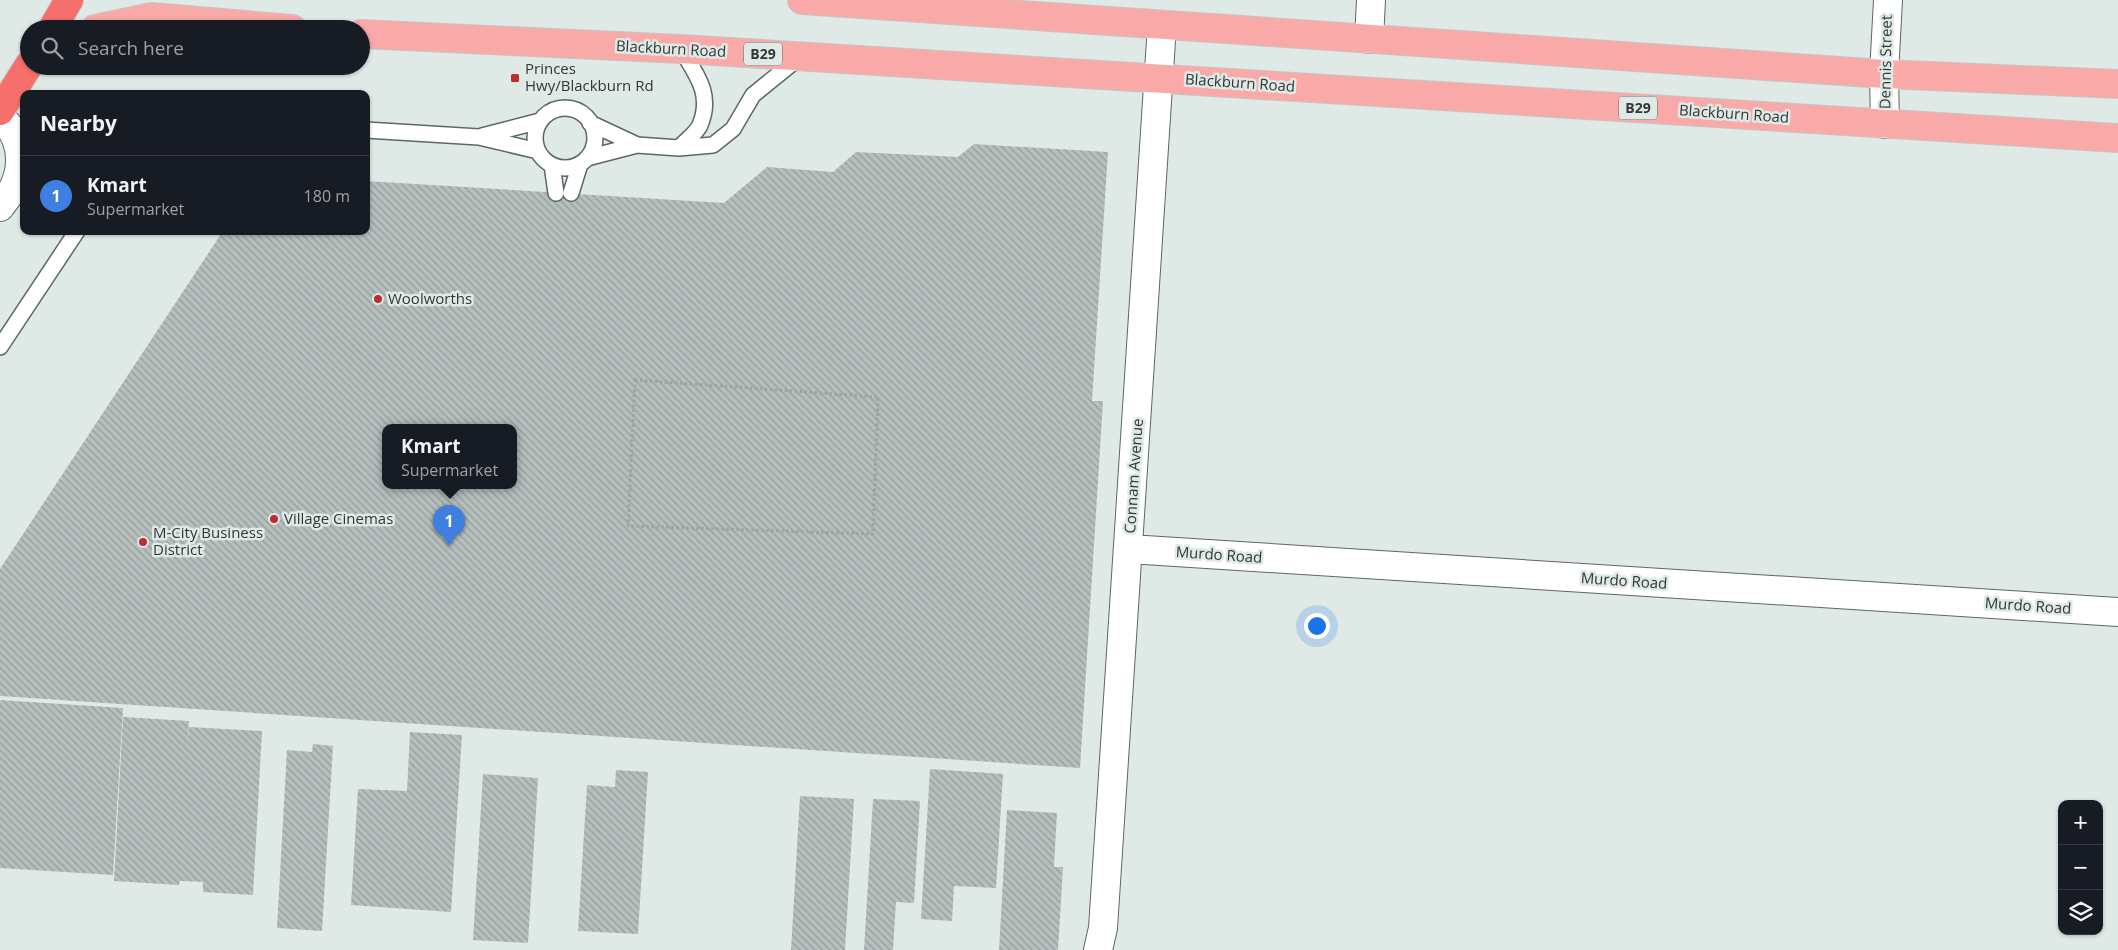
<!DOCTYPE html>
<meta charset="utf-8">
<style>
:root{--surface:#171b24;--page:#242831;--text:#f1f3f6;--muted:#9ea1a6;--line:#363941;--accent:#d9999e}
body{margin:0;font-family:"Open Sans",sans-serif;background:var(--page);color:var(--text)}
.controls{position:absolute;right:15px;bottom:15px;display:grid;overflow:hidden;border-radius:10px;box-shadow:0 1px 4px #0004}
.controls button{width:45px;height:45px;display:grid;place-items:center;padding:0;border:0;border-bottom:1px solid var(--line);background:var(--surface);color:var(--text);font:25px sans-serif}
.you{position:absolute;left:1316px;top:625px;width:18px;height:18px;margin:-12px;border:4px solid #fff;border-radius:50%;background:#1a73e8;box-shadow:0 0 0 8px #1a73e833}
.badge{display:grid;place-items:center;width:32px;height:32px;border-radius:50%;background:var(--accent);color:#fff;font-size:16px;font-weight:700}
.pin{position:absolute;translate:-50% -41px;filter:drop-shadow(0 1px 2px #0008)}
.pin::after{content:'';position:absolute;top:26px;width:18px;height:15px;background:inherit;clip-path:polygon(0 0,100% 0,50% 100%)}
.popup{position:absolute;left:382px;top:424px;width:135px;height:65px;box-sizing:border-box;display:grid;place-content:center;border-radius:10px;background:var(--surface);filter:drop-shadow(0 1px 4px #0005);font-size:16px;white-space:nowrap;color:var(--muted)}
.popup b{font-size:19px;color:var(--text)}
.popup::after{content:'';position:absolute;left:50%;top:100%;margin-left:-10px;border:10px solid transparent;border-top-color:var(--surface)}
.list{margin:0;padding:0;list-style:none}
h2{display:flex;justify-content:space-between;align-items:center;height:65px;margin:0;padding:0 20px;font-size:21px}
h2 small{font-size:16px;font-weight:400;color:var(--muted)}
.list li{display:grid;grid-template-columns:32px 1fr auto;gap:15px;align-items:center;box-sizing:border-box;height:80px;padding:0 20px;border-top:1px solid var(--line)}
.list b{display:block;font-size:19px;white-space:nowrap}
.list p{margin:0;font-size:16px;white-space:nowrap;color:var(--muted)}
.list em{font-size:16px;font-style:normal;color:var(--muted)}
.icon{flex:none;width:28px;height:28px;fill:none;stroke:currentColor;stroke-width:2;stroke-linecap:round;stroke-linejoin:round}
.map{position:relative;flex:none;width:2118px;height:950px;overflow:hidden}
.search{position:absolute;background:var(--surface);box-shadow:0 1px 4px #0004;left:20px;top:20px;width:350px;height:55px;display:flex;align-items:center;gap:12px;box-sizing:border-box;padding:0 18px;border-radius:28px;color:var(--muted);font-size:19px}
.panel{position:absolute;background:var(--surface);box-shadow:0 1px 4px #0004;left:20px;top:90px;width:350px;height:145px;border-radius:10px}
.map>svg:first-child{display:block}
.building{fill:url(#building-back-hatch);fill-rule:evenodd}
.lines{fill:none;stroke-linecap:round;stroke-linejoin:round}
.lane-casing{stroke:#5e6765;stroke-width:18}
.street-casing{stroke:#5e6765;stroke-width:30}
.primary-casing{stroke:#c6c7c6;stroke-width:30}
.highway-casing{stroke:#c6c7c6;stroke-width:30}
.path{stroke:#9ba3a1;stroke-width:3;stroke-dasharray:2.5 2.5;stroke-linecap:butt}
.lane{stroke:#fff;stroke-width:15}
.street{stroke:#fff;stroke-width:28}
.primary{stroke:#f9a9a7;stroke-width:28}
.highway{stroke:#f5706d;stroke-width:28}
.poi-dot{fill:#bc2c33;stroke:#dfeae7;stroke-width:2}
.labels{text-anchor:middle;stroke-width:5;stroke-linejoin:round;paint-order:stroke}
.shield{fill:#dfeae7;stroke:#666c6a;stroke-width:1}
.shield-label{font-size:14px;font-weight:bold;fill:#323635}
.street-label{font-size:15px;fill:#323635;stroke:#dfeae7}
.poi-label{font-size:15px;fill:#323635;stroke:#dfeae7;text-anchor:start}
</style>
<div class="map">
<svg width="2118" height="950" viewBox="0 0 2118 950">
<defs>
<pattern id="building-back-hatch" width="6" height="6" patternUnits="userSpaceOnUse" patternTransform="scale(1.25)"><rect width="6" height="6" fill="#b5bfbd"/><path d="M-1 5l2 2M0 0l6 6M5-1l2 2" fill="none" stroke="#949c9a"/></pattern>
</defs>
<rect width="100%" height="100%" fill="#dfeae7"/>
<!-- building -->
<path class="building" d="M 974,144 L 1108,152 L 1092,401 L 1103,401 L 1080,768 L 0,696 L 0,569 L 223,231 L 366,231 L 366,181 L 724,203 L 767,167 L 833,172 L 856,152 L 958,157 ZM 385,427 L 513,427 L 513,485 L 385,485 Z
M 0,700 L 123,708 L 113,875 L 0,868 Z
M 123,717 L 189,721 L 187,746 L 189,727 L 262,731 L 253,895 L 203,892 L 203,882 L 180,881 L 179,885 L 114,881 Z
M 410,732 L 462,735 L 451,912 L 351,905 L 358,789 L 407,791 Z
M 313,744 L 333,746 L 322,931 L 277,928 L 287,750 L 312,752 Z
M 930,769 L 1003,774 L 996,888 L 954,886 L 952,921 L 921,919 Z
M 616,770 L 648,772 L 638,934 L 578,931 L 587,785 L 615,787 Z
M 483,774 L 538,778 L 528,943 L 473,940 Z
M 800,796 L 854,799 L 845,950 L 791,950 Z
M 873,799 L 920,801 L 914,903 L 896,902 L 893,950 L 864,950 Z
M 1007,810 L 1057,813 L 1054,867 L 1063,867 L 1058,950 L 999,950 Z"/>
<g class="lines">
<defs>
<path id="lane" d="M535 138a30 30 0 1 1 60 0a30 30 0 1 1-60 0Z
M 590,123 L 637,145
M 366,130 L 479,137 L 538,151
M 482,136 L 540,121
M 679,148 C 685,141 697,133 700,125 C 713,94 696,74 681,49
M 587,158 L 637,145 L 679,148 L 713,145 L 733,129 L 753,95 L 800,57
M 552,165 L 556,193
M 571,193 L 580,164
M 0,347 L 77,231"/>
<path id="street" d="M 1369,39 L 1371,0
M 0,117 C 20,134 25,160 15,184 C 12,192 5,200 0,207
M 1885,124 L 1884,74 L 1888,0
M 1129,549 L 2118,612
M 1098,950 L 1103,928 L 1162,25"/>
<path id="primary" d="M 802,0 L 1884,74 L 2118,84
M 95,29 L 152,17 L 292,29
M 361,34 L 681,49 L 2118,138"/>
<path id="highway" d="M 52,29 L 69,0
M 0,111 L 29,65"/>
</defs>
<!-- lane casing -->
<use href="#lane" class="lane-casing"/>
<!-- street casing -->
<use href="#street" class="street-casing"/>
<!-- primary casing -->
<use href="#primary" class="primary-casing"/>
<!-- highway casing -->
<use href="#highway" class="highway-casing"/>
<!-- path -->
<path class="path" d="M 635,380 L 878,397 L 873,534 L 628,526 Z"/>
<!-- lane -->
<use href="#lane" class="lane"/>
<!-- street -->
<use href="#street" class="street"/>
<!-- primary -->
<use href="#primary" class="primary"/>
<!-- highway -->
<use href="#highway" class="highway"/>
</g>
<!-- markers -->
<g class="poi-dot">
<rect x="510" y="73" width="10" height="10" rx="2.5"/>
<circle cx="378" cy="299" r="5"/>
<circle cx="274" cy="519" r="5"/>
<circle cx="143" cy="542" r="5"/>
</g>
<g class="labels">
<!-- shield labels -->
<g class="shield">
<rect x="744" y="42.5" width="38" height="23" rx="4"/>
<rect x="1619" y="96.5" width="38" height="23" rx="4"/>
</g>
<g class="shield-label">
<text x="763" y="59">B29</text>
<text x="1638" y="113">B29</text>
</g>
<!-- street labels -->
<g class="street-label">
<text transform="translate(671 49) rotate(3)" y="5">Blackburn Road</text>
<text transform="translate(1886 62) rotate(-89)" y="5">Dennis Street</text>
<text transform="translate(1240 83) rotate(4)" y="5">Blackburn Road</text>
<text transform="translate(1734 114) rotate(4)" y="5">Blackburn Road</text>
<text transform="translate(1134 476) rotate(-86)" y="5">Connam Avenue</text>
<text transform="translate(1219 555) rotate(4)" y="5">Murdo Road</text>
<text transform="translate(1624 581) rotate(4)" y="5">Murdo Road</text>
<text transform="translate(2028 606) rotate(4)" y="5">Murdo Road</text>
</g>
<!-- poi labels -->
<g class="poi-label">
<text x="525" y="74">Princes<tspan x="525" dy="17">Hwy/Blackburn Rd</tspan></text>
<text x="388" y="304">Woolworths</text>
<text x="284" y="524">Village Cinemas</text>
<text x="153" y="538">M-City Business<tspan x="153" dy="17">District</tspan></text>
</g>
</g>
</svg>
<div class="controls">
<button>+</button>
<button>−</button>
<button><svg class="icon" aria-label="layers" viewBox="0 0 24 24"><path d="M12 4l9 5-9 5-9-5zM3 14l9 5 9-5"/></svg></button>
</div>
<div class="you"></div>
<div class="pin badge" style="left:449px;top:546px;background:#3f7fe0">1</div>
<div class="popup"><b>Kmart</b>Supermarket</div>
<div class="search"><svg class="icon" aria-label="search" viewBox="0 0 24 24"><circle cx="10" cy="10" r="6"/><path d="M15 15l6 6"/></svg>Search here</div>
<section class="panel">
<h2>Nearby<small></small></h2>
<ul class="list">
<li><span class="badge" style="background:#3f7fe0">1</span><div><b>Kmart</b><p>Supermarket</p></div><em>180 m</em></li>
</ul>
</section>
</div>
